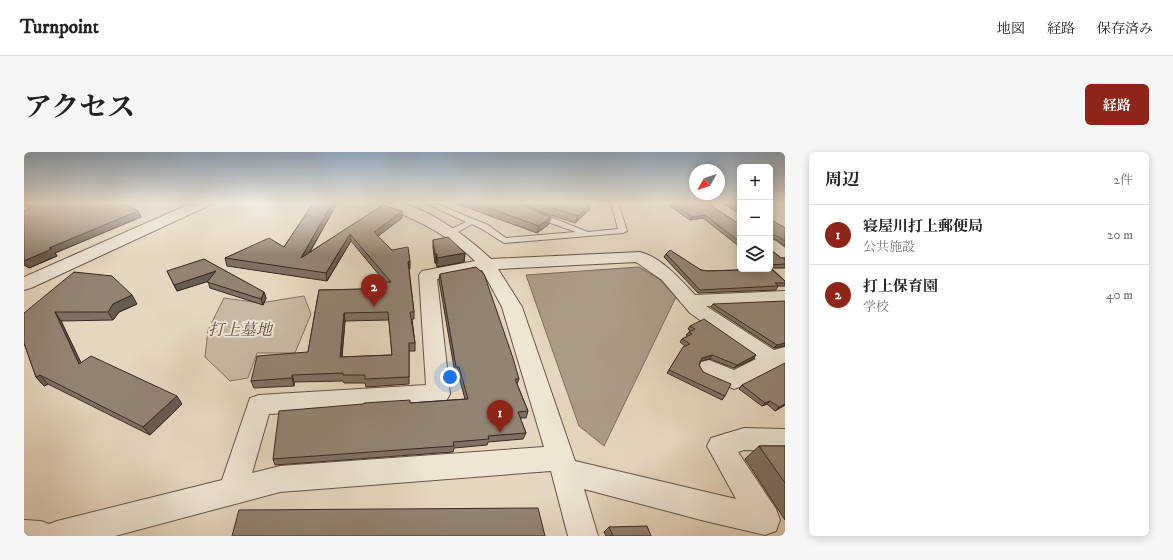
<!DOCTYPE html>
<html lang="ja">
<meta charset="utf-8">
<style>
:root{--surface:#fff;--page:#f6f6f6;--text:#222;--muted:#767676;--line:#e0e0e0;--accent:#8f2418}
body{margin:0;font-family:"IM FELL DW Pica","Noto Serif JP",serif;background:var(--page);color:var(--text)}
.controls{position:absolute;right:12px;top:12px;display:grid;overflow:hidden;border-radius:6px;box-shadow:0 2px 10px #0003}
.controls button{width:36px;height:36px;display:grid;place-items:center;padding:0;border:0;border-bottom:1px solid var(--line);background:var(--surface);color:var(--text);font:20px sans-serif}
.compass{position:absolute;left:665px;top:12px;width:36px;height:36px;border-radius:50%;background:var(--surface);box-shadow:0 2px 10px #0003;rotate:230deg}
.you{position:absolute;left:426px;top:225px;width:14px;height:14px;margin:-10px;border:3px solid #fff;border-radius:50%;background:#1a73e8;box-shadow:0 0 0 6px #1a73e833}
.badge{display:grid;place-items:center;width:26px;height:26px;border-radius:50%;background:var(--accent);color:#fff;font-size:13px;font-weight:700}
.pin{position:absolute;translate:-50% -33px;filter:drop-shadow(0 1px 2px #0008)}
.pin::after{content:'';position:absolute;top:21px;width:14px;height:12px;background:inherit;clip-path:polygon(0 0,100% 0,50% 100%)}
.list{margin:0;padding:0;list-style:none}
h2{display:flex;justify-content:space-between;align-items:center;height:52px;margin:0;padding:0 16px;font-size:17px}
h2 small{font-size:13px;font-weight:400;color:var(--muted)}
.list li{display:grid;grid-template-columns:26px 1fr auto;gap:12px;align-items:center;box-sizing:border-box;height:60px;padding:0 16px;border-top:1px solid var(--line)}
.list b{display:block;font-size:15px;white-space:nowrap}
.list p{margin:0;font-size:13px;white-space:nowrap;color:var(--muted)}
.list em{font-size:13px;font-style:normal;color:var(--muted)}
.icon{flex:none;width:22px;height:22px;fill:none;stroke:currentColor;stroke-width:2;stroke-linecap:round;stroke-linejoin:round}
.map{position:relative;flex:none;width:761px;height:384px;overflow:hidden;border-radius:6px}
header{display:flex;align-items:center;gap:24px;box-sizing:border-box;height:56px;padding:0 20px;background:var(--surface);border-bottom:1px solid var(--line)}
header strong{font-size:19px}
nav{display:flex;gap:22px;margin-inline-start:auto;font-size:14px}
.intro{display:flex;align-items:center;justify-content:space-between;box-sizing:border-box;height:96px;padding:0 24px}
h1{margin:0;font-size:28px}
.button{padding:10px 18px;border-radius:6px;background:var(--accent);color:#fff;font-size:14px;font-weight:700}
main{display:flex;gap:24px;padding:0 24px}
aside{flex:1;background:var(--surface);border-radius:6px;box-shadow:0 2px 10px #0003}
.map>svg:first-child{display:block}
.green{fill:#c8b9a4;stroke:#807062}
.water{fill:#ab9c89;stroke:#7d6e5f}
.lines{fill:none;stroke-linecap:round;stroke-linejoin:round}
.service-casing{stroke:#645448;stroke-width:2}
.minor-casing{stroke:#645448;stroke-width:2}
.tertiary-casing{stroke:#645448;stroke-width:2}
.service{fill:#eee5d5;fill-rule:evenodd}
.minor{fill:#eee5d5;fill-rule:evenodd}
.tertiary{fill:#eee5d5;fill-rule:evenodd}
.wall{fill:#7e7163;stroke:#392821;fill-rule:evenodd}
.shaded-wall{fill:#665c50;stroke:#392821}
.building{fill:#928373;stroke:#392821;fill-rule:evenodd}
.labels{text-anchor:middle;stroke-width:4;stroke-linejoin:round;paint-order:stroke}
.park-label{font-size:16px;font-style:italic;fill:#5d4c42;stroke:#eee5d5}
</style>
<header>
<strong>Turnpoint</strong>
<nav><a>地図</a><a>経路</a><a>保存済み</a></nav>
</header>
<div class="intro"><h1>アクセス</h1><a class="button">経路</a></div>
<main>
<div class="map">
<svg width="761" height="384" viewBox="0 0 761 384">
<rect width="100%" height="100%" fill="#e5d7bf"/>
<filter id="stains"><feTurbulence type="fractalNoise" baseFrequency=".005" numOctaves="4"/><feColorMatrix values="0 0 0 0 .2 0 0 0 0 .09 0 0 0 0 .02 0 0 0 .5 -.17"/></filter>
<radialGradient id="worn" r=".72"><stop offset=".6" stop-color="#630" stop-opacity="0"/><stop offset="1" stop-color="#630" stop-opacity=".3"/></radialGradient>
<!-- green -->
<path class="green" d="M 280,144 L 287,162 L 271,201 L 233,201 L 224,226 L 206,229 L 181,205 L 184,178 L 200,146 L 236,151 Z"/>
<!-- water -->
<path class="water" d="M 615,115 L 635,127 L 652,145 L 580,294 L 555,274 L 502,123 Z"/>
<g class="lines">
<defs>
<path id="service" d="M 399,50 L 408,50 L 464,73 L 482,86 L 552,80 L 510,65 L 486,52 L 486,50 L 494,50 L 516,61 L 564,80 L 594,77 L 587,50 L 594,50 L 603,79 L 599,81 L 480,91 L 458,77 L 448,72 L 429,83 L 423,83 L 423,79 L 442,70 Z"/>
<path id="minor" d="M 354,50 C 390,44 442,83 467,107 L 616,100 C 637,105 656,127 671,143 L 761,139 L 761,151 L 682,154 L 750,198 L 761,195 L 761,211 L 718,234 L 710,237 L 677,222 L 674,216 L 677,210 L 685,208 L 710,218 L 732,207 L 666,161 L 638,128 L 612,110 L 474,117 L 498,155 L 551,309 L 712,347 L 683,294 L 687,286 L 720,276 L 761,277 L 761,299 L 720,298 L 714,300 L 752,357 L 756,368 L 752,379 L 741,383 L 681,369 L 560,337 L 574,384 L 544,384 L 527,319 L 256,340 L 91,384 L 0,384 L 0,368 L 17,369 L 25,372 L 33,369 L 198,328 L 226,246 L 235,243 L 402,233 L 395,123 L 398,119 L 451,109 C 424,82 391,67 356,53 ZM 458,118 L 478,155 L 520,295 L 256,314 L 228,321 L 245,262 L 414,251 L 422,249 L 426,242 L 413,127 Z
M 685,50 L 696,50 L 716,63 L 716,73 L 711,72 L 685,55 L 683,52 Z
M 746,87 L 752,89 L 761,96 L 761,109 L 755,108 L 746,100 Z"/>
<path id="tertiary" d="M 170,50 L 188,50 L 186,53 L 7,136 L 0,138 L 0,125 Z"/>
</defs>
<!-- service casing -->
<use href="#service" class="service-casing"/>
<!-- minor casing -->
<use href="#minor" class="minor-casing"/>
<!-- tertiary casing -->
<use href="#tertiary" class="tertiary-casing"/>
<!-- service -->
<use href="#service" class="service"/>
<!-- minor -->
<use href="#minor" class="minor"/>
<!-- tertiary -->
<use href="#tertiary" class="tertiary"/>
</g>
<!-- wall -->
<path class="wall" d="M 0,50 L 93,52 L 114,59 L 117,65 L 31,101 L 33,104 L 5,116 L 0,113 L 0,59 L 5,57 L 0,54 Z
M 290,50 L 314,50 L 286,100 L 359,53 L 378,66 L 354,84 L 386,117 L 385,117 L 390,160 L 390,167 L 388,167 L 391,191 L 391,199 L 385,199 L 385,232 L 342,235 L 341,231 L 320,231 L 319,229 L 270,230 L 270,234 L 230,236 L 227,229 L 284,200 L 295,138 L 343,137 L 361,130 L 327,89 L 303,129 L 203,114 L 201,106 L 260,95 ZM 365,168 L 368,203 L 318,205 L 321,169 Z
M 428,50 L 493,50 L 525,72 L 513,81 Z
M 496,50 L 562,50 L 567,51 L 565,58 L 551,71 L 517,60 Z
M 646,50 L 686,53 L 712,70 L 716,71 L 716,95 L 679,66 L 666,68 L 644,53 Z
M 698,50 L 716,50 L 716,61 Z
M 746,67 L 761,76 L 761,94 L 753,88 L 747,86 L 747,98 L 757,106 L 761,106 L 761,116 L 747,116 L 761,129 L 761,134 L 754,134 L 752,138 L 674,141 L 640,105 L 642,102 L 677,118 L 683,119 L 746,117 Z
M 409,88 L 441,101 L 440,110 L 413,115 L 412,111 L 411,111 L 409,96 Z
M 143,119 L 240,140 L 242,146 L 239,153 L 186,136 L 184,129 L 153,139 Z
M 50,120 L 113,152 L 95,160 L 89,168 L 37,169 L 57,211 L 158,252 L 126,283 L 24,232 L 20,234 L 12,225 L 0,191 Z
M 416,122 L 495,227 L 493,232 L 504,259 L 502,266 L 496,266 L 502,281 L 499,287 L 464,290 L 463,293 L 430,296 L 429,300 L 251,313 L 249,307 L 386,251 L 441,247 L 434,221 L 431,221 L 415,128 Z
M 689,152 L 761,194 L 750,196 L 687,155 Z
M 666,174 L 732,203 L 729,207 L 710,216 L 686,207 L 677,209 L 675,213 L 679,220 L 701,244 L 698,248 L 643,221 L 657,199 L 661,194 L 656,190 L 658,187 L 664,184 L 662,183 L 666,179 L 664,177 Z
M 718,233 L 761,253 L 751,259 L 743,252 L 738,254 L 715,237 Z
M 735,294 L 761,294 L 761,368 L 721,307 Z
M 585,375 L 627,384 L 582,384 L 580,380 Z"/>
<!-- shaded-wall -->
<path class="shaded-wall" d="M 309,50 L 314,50 L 278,113 L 277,106 Z
M 567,51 L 565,58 L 551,71 L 554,64 Z
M 114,59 L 117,65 L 31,101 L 33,104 L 5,116 L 0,110 L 0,109 L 25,96 Z
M 378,59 L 378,66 L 350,87 L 350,80 Z
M 681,63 L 679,66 L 666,68 L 668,65 Z
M 527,65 L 525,72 L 513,81 L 515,74 Z
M 326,82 L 327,89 L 303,129 L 302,121 Z
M 441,101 L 440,110 L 413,115 L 413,106 Z
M 411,102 L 413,102 L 412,111 L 411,111 Z
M 386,109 L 386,117 L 384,117 L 384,110 Z
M 192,119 L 195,126 L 153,139 L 150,133 Z
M 240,140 L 242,146 L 239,153 L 237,147 Z
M 108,143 L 113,152 L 95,160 L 89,168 L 84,160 L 89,152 Z
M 31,160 L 37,169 L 62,221 L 55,212 Z
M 320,161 L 321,169 L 317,212 L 316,205 Z
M 761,191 L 761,194 L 750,196 L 753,193 Z
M 688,203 L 686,207 L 676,209 L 678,206 Z
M 732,203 L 729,207 L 710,216 L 713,213 Z
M 16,223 L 24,232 L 20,234 L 12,225 Z
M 268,223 L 270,230 L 270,234 L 268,226 Z
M 153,244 L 158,252 L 126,283 L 119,275 Z
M 746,249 L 743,252 L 738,254 L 741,251 Z
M 761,252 L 761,253 L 751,259 L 755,255 Z"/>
<!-- building -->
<path class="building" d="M 0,50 L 88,50 L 93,52 L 96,50 L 114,59 L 25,96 L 28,97 L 0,109 L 0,59 L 9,55 Z
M 290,50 L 309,50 L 277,106 L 359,53 L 378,59 L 350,80 L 368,98 L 384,95 L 386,109 L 384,110 L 390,160 L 386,160 L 391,191 L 385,191 L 385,225 L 341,227 L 341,223 L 319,223 L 319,221 L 268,223 L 268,226 L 227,229 L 233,204 L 284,200 L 295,138 L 343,137 L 344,131 L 367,130 L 326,82 L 302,121 L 201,106 L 245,86 L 260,95 ZM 364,160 L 368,203 L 316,205 L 320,161 Z
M 447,50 L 493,50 L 511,59 L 527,65 L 515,74 Z
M 512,50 L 562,50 L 567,51 L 554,64 L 518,53 Z
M 646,50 L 684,50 L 686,53 L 712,70 L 716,71 L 716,90 L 681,63 L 668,65 Z
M 705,50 L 716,50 L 716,57 Z
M 746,67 L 761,76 L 761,89 L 755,85 L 747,82 L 747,98 L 757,106 L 761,106 L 761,112 L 746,113 Z
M 424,85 L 441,101 L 413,106 L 413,102 L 411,102 L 409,88 Z
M 646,98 L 677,118 L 683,119 L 746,117 L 746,116 L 761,129 L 761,131 L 751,131 L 754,134 L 676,138 L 642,102 Z
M 180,107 L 240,140 L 237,147 L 183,130 L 192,119 L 150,133 L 143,119 Z
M 452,115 L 460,122 L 489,206 L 495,227 L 491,227 L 504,259 L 494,260 L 502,281 L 464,284 L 465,287 L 429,290 L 430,294 L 249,307 L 255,259 L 339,252 L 340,251 L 386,248 L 386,251 L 444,247 L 435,215 L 432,215 L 416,122 Z
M 50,120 L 88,124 L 108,143 L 89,152 L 84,160 L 31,160 L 55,212 L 67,204 L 153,244 L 119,275 L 16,223 L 12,225 L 0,191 L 0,161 Z
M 761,149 L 761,191 L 753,193 L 689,152 Z
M 680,167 L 732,203 L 713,213 L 688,203 L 678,206 L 675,213 L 679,220 L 707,232 L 701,244 L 645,218 L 659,195 L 666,192 L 658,187 L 668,182 L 665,180 L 671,177 L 666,174 Z
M 761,211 L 761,252 L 755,255 L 746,249 L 741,251 L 718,233 Z
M 735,294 L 761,294 L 761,331 Z
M 514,356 L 521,384 L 208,384 L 215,358 Z
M 623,374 L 627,384 L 589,384 L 585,375 Z"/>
<!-- sky -->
<linearGradient id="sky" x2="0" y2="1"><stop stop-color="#8faac2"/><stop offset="0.49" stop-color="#f3ede2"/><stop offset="1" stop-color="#f3ede2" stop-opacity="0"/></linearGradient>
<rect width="761" height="103" fill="url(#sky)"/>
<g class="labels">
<!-- park labels -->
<g class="park-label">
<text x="216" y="183">打上墓地</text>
</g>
</g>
<rect width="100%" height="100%" filter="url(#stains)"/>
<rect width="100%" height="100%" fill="url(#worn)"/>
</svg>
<div class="controls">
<button>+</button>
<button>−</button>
<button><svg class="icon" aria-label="layers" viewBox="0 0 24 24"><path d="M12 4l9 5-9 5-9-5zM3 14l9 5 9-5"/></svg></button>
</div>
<svg class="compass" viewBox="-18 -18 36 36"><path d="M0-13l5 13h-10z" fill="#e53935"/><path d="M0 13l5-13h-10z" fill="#767676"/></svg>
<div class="you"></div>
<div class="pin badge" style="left:476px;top:281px">1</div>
<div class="pin badge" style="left:350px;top:155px">2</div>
</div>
<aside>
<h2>周辺<small>2件</small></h2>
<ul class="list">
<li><span class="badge">1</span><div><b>寝屋川打上郵便局</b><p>公共施設</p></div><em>20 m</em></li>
<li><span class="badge">2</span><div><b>打上保育園</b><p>学校</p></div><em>40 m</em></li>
</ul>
</aside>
</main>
